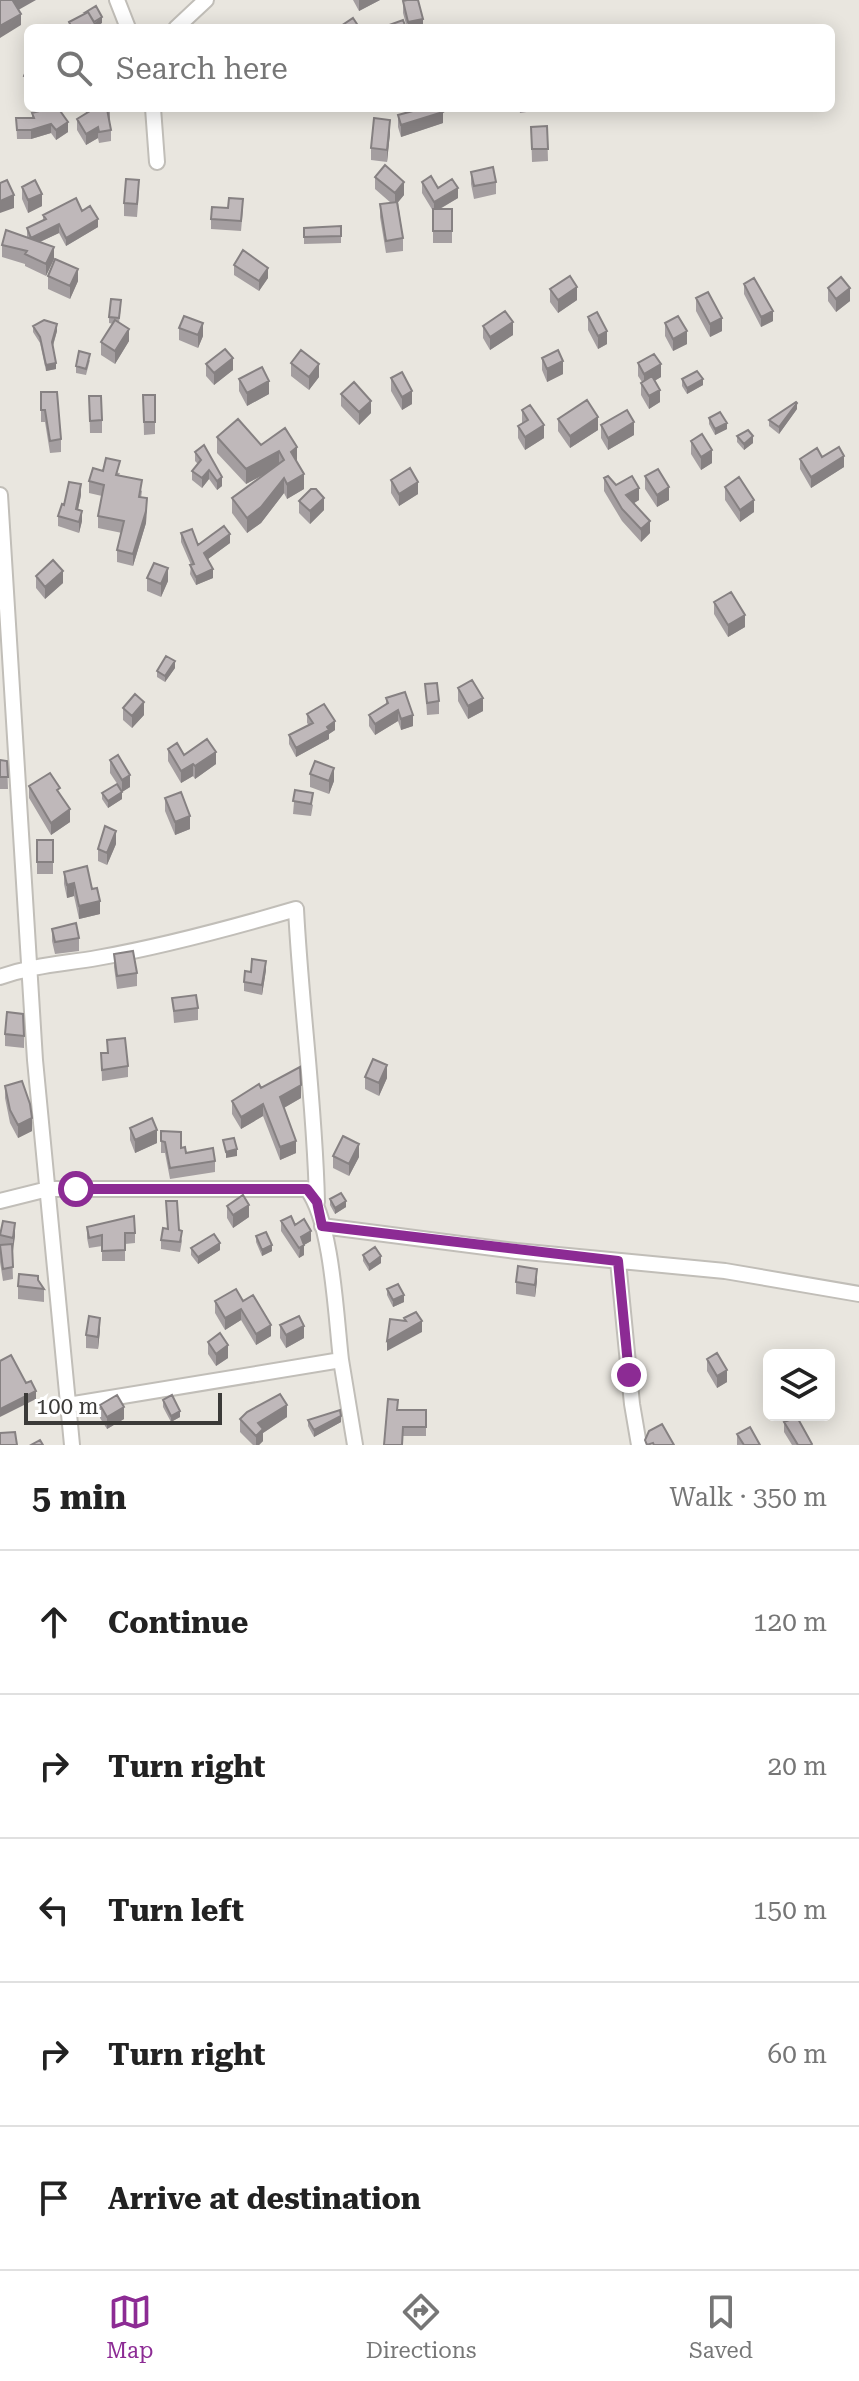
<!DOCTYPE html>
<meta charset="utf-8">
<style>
:root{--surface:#fff;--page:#f2f2f2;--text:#222;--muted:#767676;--line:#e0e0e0;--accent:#8c2b94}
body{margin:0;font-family:"Roboto Serif",serif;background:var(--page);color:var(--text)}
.controls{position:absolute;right:24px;bottom:24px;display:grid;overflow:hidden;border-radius:12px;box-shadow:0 4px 20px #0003}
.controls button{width:72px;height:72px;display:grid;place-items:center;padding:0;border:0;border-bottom:2px solid var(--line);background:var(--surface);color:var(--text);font:40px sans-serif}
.scale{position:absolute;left:24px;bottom:20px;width:198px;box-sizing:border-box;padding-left:8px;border:4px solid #3b3a38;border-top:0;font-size:22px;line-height:28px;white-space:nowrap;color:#3b3a38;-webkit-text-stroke:6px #fff;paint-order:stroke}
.stop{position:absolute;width:24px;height:24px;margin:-18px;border:6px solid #8c2b94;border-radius:50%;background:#fff}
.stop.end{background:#8c2b94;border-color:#fff;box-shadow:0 2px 8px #0008}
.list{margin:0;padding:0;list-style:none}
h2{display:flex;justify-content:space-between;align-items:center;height:104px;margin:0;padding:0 32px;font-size:34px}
h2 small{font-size:26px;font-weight:400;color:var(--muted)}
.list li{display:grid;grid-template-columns:52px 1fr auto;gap:24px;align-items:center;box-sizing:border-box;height:144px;padding:0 32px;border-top:2px solid var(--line)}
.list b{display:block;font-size:30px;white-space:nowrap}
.list em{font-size:26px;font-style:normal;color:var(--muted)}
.icon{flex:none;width:44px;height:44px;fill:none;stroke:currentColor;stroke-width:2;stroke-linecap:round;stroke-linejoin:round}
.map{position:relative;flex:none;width:859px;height:1445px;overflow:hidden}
.search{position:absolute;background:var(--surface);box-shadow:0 4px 20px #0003;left:24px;right:24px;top:24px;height:88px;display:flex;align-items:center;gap:20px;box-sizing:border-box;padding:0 28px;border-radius:12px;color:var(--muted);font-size:30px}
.sheet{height:824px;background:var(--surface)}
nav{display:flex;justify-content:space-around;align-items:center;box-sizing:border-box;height:112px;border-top:2px solid var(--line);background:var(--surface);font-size:22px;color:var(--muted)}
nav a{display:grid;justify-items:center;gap:4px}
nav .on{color:var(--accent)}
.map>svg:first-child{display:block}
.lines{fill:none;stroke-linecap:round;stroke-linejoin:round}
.minor-casing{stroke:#c1beb8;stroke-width:18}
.minor{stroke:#fff;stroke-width:14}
.wall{fill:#a49ea0}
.shaded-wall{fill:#868182}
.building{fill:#bfb8ba;stroke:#868182;stroke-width:2}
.route{stroke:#8c2b94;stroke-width:10}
</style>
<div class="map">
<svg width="859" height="1445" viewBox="0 0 859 1445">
<rect width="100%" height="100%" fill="#e9e6df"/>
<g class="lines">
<defs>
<path id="minor" d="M 117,0 L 128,28
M 176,28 L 206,0
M 153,108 L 157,162
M 0,495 L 35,1060 L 72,1445
M 0,977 C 34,965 62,964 97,958 C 165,946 231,928 296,909 C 301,1007 315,1104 317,1202
M 0,1201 L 48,1189 L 307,1189 C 332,1221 336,1317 341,1360
M 322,1226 L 516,1251 L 725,1271 L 859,1294
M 618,1261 L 632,1404 L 639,1445
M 68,1405 L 341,1360 L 355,1445"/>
</defs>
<!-- minor casing -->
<use href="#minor" class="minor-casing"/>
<!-- minor -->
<use href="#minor" class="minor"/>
</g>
<!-- wall -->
<path class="wall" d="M 353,0 L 380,0 L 359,11 Z
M 403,1 L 423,28 L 407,28 L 403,13 Z
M 28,67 L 28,84 L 24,82 L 24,76 Z
M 50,108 L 60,108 L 58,109 L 68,132 L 56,140 L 51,133 L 31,139 L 17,139 L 16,118 L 32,118 L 32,113 Z
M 85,108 L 110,108 L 110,119 L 109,119 L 111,130 L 111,141 L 99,143 L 98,138 L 86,145 L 77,130 L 77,119 L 86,113 Z
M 422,108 L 445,108 L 442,109 L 443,123 L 401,137 L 398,127 L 398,115 Z
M 519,108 L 533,108 L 533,111 L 520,113 Z
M 547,126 L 548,161 L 532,162 L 531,127 Z
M 390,133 L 387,162 L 371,160 L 371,148 Z
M 471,172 L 496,182 L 496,194 L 474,199 L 471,184 Z
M 375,177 L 404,195 L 398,202 L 403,238 L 403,251 L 386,253 L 380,217 L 380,204 L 391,203 L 375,189 Z
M 422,182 L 438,188 L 458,198 L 440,209 L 452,209 L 452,243 L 433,243 L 433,211 L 422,193 Z
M 22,187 L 42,206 L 28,213 L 22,199 Z
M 139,192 L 137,217 L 124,216 L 124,203 Z
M 243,209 L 241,231 L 211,229 L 211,219 Z
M 82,211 L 98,227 L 66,246 L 59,233 L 40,242 L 54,259 L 46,276 L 25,266 L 25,264 L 2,257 L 2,245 L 27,238 L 27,228 L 43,220 L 43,215 Z
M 341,226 L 341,243 L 304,244 L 304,228 Z
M 234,265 L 268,278 L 259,291 L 234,275 Z
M 48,276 L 78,281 L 70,299 L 48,289 Z
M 744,284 L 773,321 L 761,327 L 744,294 Z
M 828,288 L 850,301 L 836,312 L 828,301 Z
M 550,289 L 577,300 L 558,313 L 550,302 Z
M 696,298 L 722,331 L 710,337 L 696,311 Z
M 121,306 L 119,323 L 129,341 L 115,364 L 101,355 L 101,342 L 113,324 L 109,323 L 109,317 Z
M 588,317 L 607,344 L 598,349 L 588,330 Z
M 665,323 L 687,344 L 673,351 L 665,336 Z
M 33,326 L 57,331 L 53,346 L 56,369 L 46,371 L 40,343 L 33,332 Z
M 483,326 L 513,335 L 490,350 L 483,338 Z
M 179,328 L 203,336 L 198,348 L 179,340 Z
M 542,358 L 563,374 L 547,382 L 542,370 Z
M 90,360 L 86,375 L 76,373 L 76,366 Z
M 291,363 L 319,377 L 309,390 L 291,376 Z
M 638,363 L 661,377 L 654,381 L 660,402 L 649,409 L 641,395 L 641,383 L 642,382 L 638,376 Z
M 206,364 L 233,370 L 214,385 L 206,376 Z
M 391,378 L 412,404 L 402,410 L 391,391 Z
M 239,379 L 269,394 L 247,406 L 239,391 Z
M 682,379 L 703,385 L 687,394 L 682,386 Z
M 41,392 L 61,439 L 61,452 L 50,453 L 45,422 L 41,422 Z
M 341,394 L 371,413 L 359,425 L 341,406 Z
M 143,395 L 155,395 L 155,434 L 144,435 Z
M 89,396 L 102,420 L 102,433 L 90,433 Z
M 797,409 L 779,434 L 769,426 L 769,420 Z
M 522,410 L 544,438 L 525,450 L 518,438 L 518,426 L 522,423 Z
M 709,418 L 727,429 L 715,435 L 709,424 Z
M 558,419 L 598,430 L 570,448 L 558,431 Z
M 601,425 L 634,435 L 608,450 L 601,438 Z
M 285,428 L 297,462 L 304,489 L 287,499 L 284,493 L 261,523 L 247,533 L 232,513 L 232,498 L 265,474 L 246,484 L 217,453 L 217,437 L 261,445 Z
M 737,436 L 753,443 L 744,450 L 737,442 Z
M 691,441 L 712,463 L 701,470 L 691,454 Z
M 195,452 L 222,486 L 217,490 L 209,479 L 202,488 L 192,480 L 192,471 L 198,464 L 195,461 Z
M 822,457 L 844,467 L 811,488 L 800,469 L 800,459 Z
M 103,471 L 120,473 L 119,475 L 142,491 L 141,498 L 147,510 L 146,523 L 133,566 L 117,562 L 117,550 L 122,533 L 98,528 L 98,516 L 102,496 L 89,493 L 89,481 Z
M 645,476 L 669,500 L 657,507 L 645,489 Z
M 604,478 L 639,500 L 634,503 L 650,533 L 641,542 L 622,521 L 604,491 Z
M 391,480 L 418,494 L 399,506 L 391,493 Z
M 725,487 L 754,512 L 740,522 L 725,500 Z
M 81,495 L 78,509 L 82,521 L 79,533 L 58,526 L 58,516 L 64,505 Z
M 299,501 L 324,510 L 310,524 L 299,513 Z
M 181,533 L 198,545 L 230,543 L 208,559 L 213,578 L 196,585 L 190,574 L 191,565 L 181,542 Z
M 36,576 L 63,583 L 45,599 L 36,588 Z
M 147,578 L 168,581 L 161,597 L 147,591 Z
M 714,602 L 745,627 L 728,637 L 714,614 Z
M 175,668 L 165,682 L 157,677 L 157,671 Z
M 425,684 L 439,701 L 439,714 L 427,715 Z
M 458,688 L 483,711 L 468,719 L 458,701 Z
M 386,698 L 413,726 L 401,730 L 398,721 L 375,735 L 369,726 L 369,715 L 386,704 Z
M 123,708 L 144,715 L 132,728 L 123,720 Z
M 307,714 L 335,730 L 329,734 L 329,739 L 296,757 L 289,744 L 289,735 L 309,725 L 307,723 Z
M 168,749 L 184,755 L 216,764 L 195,779 L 193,776 L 181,783 L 168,761 Z
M 0,760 L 7,761 L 8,789 L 0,789 Z
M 110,760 L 130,787 L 122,792 L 122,799 L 108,808 L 102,799 L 102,793 L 118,785 L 110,773 Z
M 310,774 L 334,781 L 329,794 L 310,787 Z
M 29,786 L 60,794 L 70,822 L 51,835 L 29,798 Z
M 295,790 L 313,805 L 311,816 L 293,814 Z
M 165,798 L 190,829 L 175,835 L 165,811 Z
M 37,840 L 53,840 L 53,874 L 37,874 Z
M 116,844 L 107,865 L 98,861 L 98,849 Z
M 64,872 L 100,914 L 79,919 L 74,896 L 67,898 L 64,884 Z
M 52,929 L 79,938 L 79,951 L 55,954 L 52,941 Z
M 114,954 L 137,973 L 137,986 L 117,989 L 114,967 Z
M 266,970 L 262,995 L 244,991 L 244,982 L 251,972 Z
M 172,998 L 198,1008 L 198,1020 L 174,1023 Z
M 5,1034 L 24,1036 L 24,1048 L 5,1046 Z
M 107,1040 L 128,1066 L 128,1077 L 102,1081 L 101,1053 L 107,1053 Z
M 365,1077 L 387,1078 L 379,1096 L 365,1089 Z
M 5,1086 L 32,1131 L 18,1138 L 10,1123 L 5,1098 Z
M 261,1088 L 301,1098 L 284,1108 L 296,1153 L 280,1160 L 263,1116 L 241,1129 L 232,1114 L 232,1101 Z
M 130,1128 L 157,1143 L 135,1153 L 130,1140 Z
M 161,1131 L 181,1147 L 186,1153 L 215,1161 L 215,1172 L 170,1179 L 165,1153 L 161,1153 Z
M 333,1156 L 359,1157 L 349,1176 L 333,1168 Z
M 330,1199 L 346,1207 L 335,1214 L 330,1205 Z
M 227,1206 L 249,1217 L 233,1228 L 227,1218 Z
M 281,1221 L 295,1225 L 311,1241 L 304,1245 L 304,1255 L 299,1258 L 281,1231 Z
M 87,1227 L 135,1233 L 135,1243 L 125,1244 L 125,1261 L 102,1261 L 102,1246 L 89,1248 L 87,1238 Z
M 167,1228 L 179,1230 L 182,1241 L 180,1252 L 161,1249 L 161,1240 Z
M 0,1235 L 15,1236 L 12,1250 L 13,1279 L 3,1281 L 0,1262 Z
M 256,1236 L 272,1251 L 262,1256 L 256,1242 Z
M 191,1248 L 220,1250 L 198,1264 L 191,1255 Z
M 363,1255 L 381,1263 L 369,1271 L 363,1261 Z
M 38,1281 L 44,1289 L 44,1302 L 18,1299 L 18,1286 Z
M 537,1281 L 535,1297 L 516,1294 L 516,1282 Z
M 387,1289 L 404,1302 L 393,1307 L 387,1295 Z
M 215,1301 L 243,1301 L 271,1336 L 256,1345 L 241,1320 L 225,1330 L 215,1313 Z
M 280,1325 L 304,1338 L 286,1348 L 280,1338 Z
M 100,1330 L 98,1349 L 86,1348 L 86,1335 Z
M 208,1342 L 228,1358 L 216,1366 L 208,1354 Z
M 707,1359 L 727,1382 L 717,1388 L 707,1371 Z
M 163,1400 L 180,1417 L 171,1422 L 163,1407 Z
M 100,1405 L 124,1419 L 107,1429 L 100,1418 Z
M 398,1410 L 426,1410 L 426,1436 L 403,1436 Z
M 287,1417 L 263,1433 L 263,1441 L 259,1445 L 253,1445 L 240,1432 L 240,1419 Z
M 308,1420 L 341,1422 L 314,1437 L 308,1426 Z
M 784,1422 L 812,1445 L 792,1445 L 784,1432 Z
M 737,1434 L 760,1445 L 737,1445 Z"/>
<!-- shaded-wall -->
<path class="shaded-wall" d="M 15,0 L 36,0 L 13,13 L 13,1 Z
M 359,0 L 380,0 L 359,11 Z
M 21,14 L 21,25 L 0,38 L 0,26 Z
M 102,17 L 102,23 L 95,28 L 88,28 Z
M 423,19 L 423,28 L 408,28 L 408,22 Z
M 443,112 L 443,123 L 401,137 L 401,125 Z
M 390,120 L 390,133 L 387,162 L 387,150 Z
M 68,122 L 68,132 L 56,140 L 56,130 Z
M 51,124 L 51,133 L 31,139 L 31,130 Z
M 98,127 L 98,138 L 86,145 L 86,134 Z
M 404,182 L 404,195 L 395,206 L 395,193 Z
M 458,188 L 458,198 L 434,212 L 434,202 Z
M 42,194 L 42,206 L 28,213 L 28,200 Z
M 14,195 L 14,208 L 0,213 L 0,201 Z
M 98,219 L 98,227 L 66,246 L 66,238 Z
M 59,224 L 59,233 L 31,246 L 31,238 Z
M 54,247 L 54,259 L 46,276 L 46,264 Z
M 268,268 L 268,278 L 259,291 L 259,281 Z
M 78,269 L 78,281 L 70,299 L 70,286 Z
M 577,287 L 577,300 L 558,313 L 558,300 Z
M 850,288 L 850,301 L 836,312 L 836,299 Z
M 773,311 L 773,321 L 761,327 L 761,317 Z
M 722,318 L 722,331 L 710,337 L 710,324 Z
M 513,322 L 513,335 L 490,350 L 490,337 Z
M 203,323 L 203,336 L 198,348 L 198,335 Z
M 57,324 L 57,331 L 52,348 L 52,342 Z
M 129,329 L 129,341 L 115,364 L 115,351 Z
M 607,331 L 607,344 L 598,349 L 598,336 Z
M 687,331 L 687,344 L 673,351 L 673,339 Z
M 233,358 L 233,370 L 214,385 L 214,373 Z
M 563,361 L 563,374 L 547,382 L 547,369 Z
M 56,363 L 56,369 L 46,371 L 46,365 Z
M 319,364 L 319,377 L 309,390 L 309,377 Z
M 661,364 L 661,377 L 644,387 L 644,374 Z
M 703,379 L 703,385 L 687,394 L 687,388 Z
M 269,381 L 269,394 L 247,406 L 247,393 Z
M 660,390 L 660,402 L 649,409 L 649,396 Z
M 412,391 L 412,404 L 402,410 L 402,397 Z
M 371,401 L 371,413 L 359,425 L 359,412 Z
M 797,403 L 797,409 L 779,434 L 779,427 Z
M 598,417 L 598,430 L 570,448 L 570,436 Z
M 634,422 L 634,435 L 608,450 L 608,438 Z
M 727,423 L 727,429 L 715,435 L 715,429 Z
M 544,425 L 544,438 L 525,450 L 525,437 Z
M 753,436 L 753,443 L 744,450 L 744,444 Z
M 297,447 L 297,462 L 291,452 Z
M 712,450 L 712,463 L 701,470 L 701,457 Z
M 279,451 L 279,466 L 246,484 L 246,469 Z
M 844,456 L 844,467 L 811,488 L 811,477 Z
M 209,470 L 209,479 L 202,488 L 202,478 Z
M 304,474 L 304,489 L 287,499 L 287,484 Z
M 222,477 L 222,486 L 217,490 L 217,481 Z
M 284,478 L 284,493 L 261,523 L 247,533 L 247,518 Z
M 418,482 L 418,494 L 399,506 L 399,494 Z
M 81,484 L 81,495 L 76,519 L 76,509 Z
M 669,487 L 669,500 L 657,507 L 657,495 Z
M 639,488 L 639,500 L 626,508 L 626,495 Z
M 147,498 L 146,523 L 133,566 L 133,554 Z
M 324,498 L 324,510 L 310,524 L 310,511 Z
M 754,500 L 754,512 L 740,522 L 740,510 Z
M 82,511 L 82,521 L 79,533 L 79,522 Z
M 650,521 L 650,533 L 641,542 L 641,529 Z
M 230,534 L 230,543 L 204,562 L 204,553 Z
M 168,568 L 168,581 L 161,597 L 161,584 Z
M 213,569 L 213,578 L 196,585 L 196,577 Z
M 63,571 L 63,583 L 45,599 L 45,587 Z
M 745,615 L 745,627 L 728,637 L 728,625 Z
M 175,661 L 175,668 L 165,682 L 165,676 Z
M 483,698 L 483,711 L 468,719 L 468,706 Z
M 144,702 L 144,715 L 132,728 L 132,716 Z
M 398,710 L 398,721 L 375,735 L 375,724 Z
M 413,715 L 413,726 L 401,730 L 401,719 Z
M 335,721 L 335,730 L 329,734 L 329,739 L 296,757 L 296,748 Z
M 216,752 L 216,764 L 195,779 L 195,766 Z
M 193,764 L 193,776 L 181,783 L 181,771 Z
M 334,768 L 334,781 L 329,794 L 329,781 Z
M 130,775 L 130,787 L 122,792 L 122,780 Z
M 122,792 L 122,799 L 108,808 L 108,801 Z
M 70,809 L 70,822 L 51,835 L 51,823 Z
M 190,816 L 190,829 L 175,835 L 175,822 Z
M 116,831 L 116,844 L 107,865 L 107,853 Z
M 74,883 L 74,896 L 67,898 L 67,885 Z
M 100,901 L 100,914 L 79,919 L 79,906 Z
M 266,961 L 266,970 L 262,995 L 262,985 Z
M 387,1065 L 387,1078 L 379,1096 L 379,1083 Z
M 301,1085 L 301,1098 L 280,1110 L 280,1097 Z
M 263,1104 L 263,1116 L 241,1129 L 241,1117 Z
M 32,1118 L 32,1131 L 18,1138 L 18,1125 Z
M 157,1130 L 157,1143 L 135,1153 L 135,1140 Z
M 296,1141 L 296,1153 L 280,1160 L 280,1147 Z
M 359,1144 L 359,1157 L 349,1176 L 349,1164 Z
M 237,1149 L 237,1156 L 226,1158 L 226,1152 Z
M 346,1201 L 346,1207 L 335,1214 L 335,1208 Z
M 249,1205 L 249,1217 L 233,1228 L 233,1215 Z
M 15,1223 L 15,1236 L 13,1251 L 13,1238 Z
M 311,1231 L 311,1241 L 304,1245 L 304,1255 L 299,1258 L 301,1237 Z
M 220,1243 L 220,1250 L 198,1264 L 198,1257 Z
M 272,1245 L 272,1251 L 262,1256 L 262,1250 Z
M 381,1256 L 381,1263 L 369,1271 L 369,1265 Z
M 537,1269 L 537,1281 L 535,1297 L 535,1285 Z
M 404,1295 L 404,1302 L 393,1307 L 393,1300 Z
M 241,1309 L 241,1320 L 225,1330 L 225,1318 Z
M 100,1318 L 100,1330 L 98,1349 L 98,1337 Z
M 422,1321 L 422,1332 L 387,1351 L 387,1341 Z
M 271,1325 L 271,1336 L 256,1345 L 256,1334 Z
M 304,1326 L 304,1338 L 286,1348 L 286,1335 Z
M 228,1345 L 228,1358 L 216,1366 L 216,1354 Z
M 727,1370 L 727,1382 L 717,1388 L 717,1376 Z
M 36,1391 L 36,1399 L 0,1417 L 0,1409 Z
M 287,1405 L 287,1417 L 263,1433 L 263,1441 L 259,1445 L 256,1445 L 256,1436 L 258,1423 Z
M 124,1407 L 124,1419 L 107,1429 L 107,1417 Z
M 180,1411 L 180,1417 L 171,1422 L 171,1416 Z
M 341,1416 L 341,1422 L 314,1437 L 314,1430 Z"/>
<!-- building -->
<path class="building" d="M 0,0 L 15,0 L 13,1 L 21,14 L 0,26 Z
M 407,0 L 418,0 L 423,19 L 408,22 L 403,1 Z
M 96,6 L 102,17 L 94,22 L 88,12 L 86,12 Z
M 88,12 L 95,24 L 88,28 L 72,28 L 69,22 Z
M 353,18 L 359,27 L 357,28 L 338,28 Z
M 403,20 L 406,28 L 381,28 Z
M 28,67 L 28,78 L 24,76 Z
M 50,108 L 58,108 L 68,122 L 56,130 L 51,124 L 31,130 L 17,130 L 16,118 L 34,118 L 32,113 Z
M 88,108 L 110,108 L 107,109 L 111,130 L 99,132 L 98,127 L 86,134 L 77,119 L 90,111 Z
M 424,108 L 441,108 L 443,112 L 401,125 L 398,115 Z
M 374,118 L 390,120 L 387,150 L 371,148 Z
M 547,126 L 548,149 L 532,149 L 531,127 Z
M 385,165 L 404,182 L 395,193 L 375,177 Z
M 493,167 L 496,182 L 474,186 L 471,172 Z
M 431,176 L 438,188 L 452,179 L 458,188 L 434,202 L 422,182 Z
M 126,179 L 139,180 L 137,204 L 124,203 Z
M 7,180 L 14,195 L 0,201 L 0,183 Z
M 35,180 L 42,194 L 28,200 L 22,187 Z
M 76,198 L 82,211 L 90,206 L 98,219 L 66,238 L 59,224 L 31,238 L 27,228 L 46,219 L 43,215 Z
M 229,198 L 243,199 L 241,221 L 211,219 L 212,207 L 228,208 Z
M 397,202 L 403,238 L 386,241 L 380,204 Z
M 433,209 L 452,209 L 452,231 L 433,231 Z
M 341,226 L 341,236 L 304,237 L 304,228 Z
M 6,230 L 54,247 L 46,264 L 25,254 L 27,251 L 2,245 Z
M 243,250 L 268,268 L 259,281 L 234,265 Z
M 55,259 L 78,269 L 70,286 L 48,276 Z
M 570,276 L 577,287 L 558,300 L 550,289 Z
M 841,277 L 850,288 L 836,299 L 828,288 Z
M 754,278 L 773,311 L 761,317 L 744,284 Z
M 708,292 L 722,318 L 710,324 L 696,298 Z
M 111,299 L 121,300 L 119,318 L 109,317 Z
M 505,311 L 513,322 L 490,337 L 483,326 Z
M 597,312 L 607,331 L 598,336 L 588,317 Z
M 184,316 L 203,323 L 198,335 L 179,328 Z
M 678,316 L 687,331 L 673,339 L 665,323 Z
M 44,320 L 57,324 L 52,342 L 56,363 L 46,365 L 40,337 L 33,326 Z
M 115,320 L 129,329 L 115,351 L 101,342 Z
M 225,349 L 233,358 L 214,373 L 206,364 Z
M 301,350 L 319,364 L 309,377 L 291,363 Z
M 558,350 L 563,361 L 547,369 L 542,358 Z
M 79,351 L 90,354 L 86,369 L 76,366 Z
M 654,354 L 661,364 L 644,374 L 638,363 Z
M 262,367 L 269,381 L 247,393 L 239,379 Z
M 697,371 L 703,379 L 687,388 L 682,379 Z
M 402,372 L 412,391 L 402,397 L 391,378 Z
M 652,376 L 660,390 L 649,396 L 641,383 Z
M 354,382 L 371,401 L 359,412 L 341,394 Z
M 41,392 L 57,392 L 61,439 L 50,441 L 45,410 L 41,410 Z
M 143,395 L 155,395 L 155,422 L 144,422 Z
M 89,396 L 101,396 L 102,420 L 90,421 Z
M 587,400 L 598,417 L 570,436 L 558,419 Z
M 796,402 L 797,403 L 779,427 L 769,420 Z
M 530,405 L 544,425 L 525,437 L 518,426 L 528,420 L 522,410 Z
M 627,410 L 634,422 L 608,438 L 601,425 Z
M 720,412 L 727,423 L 715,429 L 709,418 Z
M 238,419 L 261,445 L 285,428 L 297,447 L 291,452 L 304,474 L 287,484 L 284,478 L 261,507 L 247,518 L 232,498 L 284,460 L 279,451 L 246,469 L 217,437 Z
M 748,430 L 753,436 L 744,444 L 737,436 Z
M 702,434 L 712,450 L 701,457 L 691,441 Z
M 204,445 L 222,477 L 217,481 L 209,470 L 202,478 L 192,471 L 201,460 L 195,452 Z
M 839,447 L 844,456 L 811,477 L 800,459 L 817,448 L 822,457 Z
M 106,458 L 120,461 L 116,475 L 142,480 L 139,497 L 147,498 L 146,511 L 133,554 L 117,550 L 124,521 L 98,516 L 104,485 L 89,481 L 93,468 L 103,471 Z
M 410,468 L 418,482 L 399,494 L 391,480 Z
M 658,469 L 669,487 L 657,495 L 645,476 Z
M 608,476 L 616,485 L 632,476 L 639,488 L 626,495 L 650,521 L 641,529 L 622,509 L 604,478 Z
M 739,477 L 754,500 L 740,510 L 725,487 Z
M 69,482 L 81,484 L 76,509 L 82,511 L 79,522 L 58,516 L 62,504 L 64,505 Z
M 311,489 L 316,489 L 324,498 L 310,511 L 299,501 Z
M 224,526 L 230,534 L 204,553 L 213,569 L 196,577 L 190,565 L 194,564 L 181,533 L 192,529 L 198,545 Z
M 53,560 L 63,571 L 45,587 L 36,576 Z
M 154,563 L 168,568 L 161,584 L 147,578 Z
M 731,592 L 745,615 L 728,625 L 714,602 Z
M 166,656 L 175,661 L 165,676 L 157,671 Z
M 472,680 L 483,698 L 468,706 L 458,688 Z
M 437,683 L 439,701 L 427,703 L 425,684 Z
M 405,692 L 413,715 L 401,719 L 398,710 L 375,724 L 369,715 L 388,703 L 386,698 Z
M 135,694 L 144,702 L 132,716 L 123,708 Z
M 324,704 L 335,721 L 327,727 L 329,730 L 296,748 L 289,735 L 313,723 L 307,714 Z
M 207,739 L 216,752 L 195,766 L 193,764 L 181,771 L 168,749 L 177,743 L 184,755 Z
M 118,755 L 130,775 L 122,780 L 110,760 Z
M 0,760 L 7,761 L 8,777 L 0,777 Z
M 315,761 L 334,768 L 329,781 L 310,774 Z
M 50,773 L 60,788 L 57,790 L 70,809 L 51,823 L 29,786 Z
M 117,784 L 122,792 L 108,801 L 102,793 Z
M 295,790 L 313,793 L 311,804 L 293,801 Z
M 181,792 L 190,816 L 175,822 L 165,798 Z
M 105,826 L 116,831 L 107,853 L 98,849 Z
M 37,840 L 53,840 L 53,862 L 37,862 Z
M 87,866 L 92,889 L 97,888 L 100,901 L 79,906 L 74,883 L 67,885 L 64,872 Z
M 76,923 L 79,938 L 55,942 L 52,929 Z
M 133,951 L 137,973 L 117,976 L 114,954 Z
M 252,959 L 266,961 L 262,985 L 244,982 L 245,971 L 251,972 Z
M 196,995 L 198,1008 L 174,1011 L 172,998 Z
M 7,1012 L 23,1014 L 24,1036 L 5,1034 Z
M 125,1038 L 128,1066 L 102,1070 L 101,1053 L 108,1053 L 107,1040 Z
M 373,1059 L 387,1065 L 379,1083 L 365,1077 Z
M 300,1067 L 301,1085 L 280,1097 L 296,1141 L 280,1147 L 263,1104 L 241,1117 L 232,1101 L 259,1084 L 261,1088 Z
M 22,1081 L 30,1104 L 32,1118 L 18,1125 L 10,1110 L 5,1086 Z
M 152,1118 L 157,1130 L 135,1140 L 130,1128 Z
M 161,1131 L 181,1132 L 181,1148 L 185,1147 L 186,1153 L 213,1148 L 215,1161 L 170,1168 L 165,1142 L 161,1141 Z
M 343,1136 L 359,1144 L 349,1164 L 333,1156 Z
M 234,1138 L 237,1149 L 226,1152 L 223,1140 Z
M 341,1193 L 346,1201 L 335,1208 L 330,1199 Z
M 243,1195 L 249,1205 L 233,1215 L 227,1206 Z
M 166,1201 L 177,1201 L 179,1230 L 182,1231 L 180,1242 L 161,1240 L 163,1228 L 168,1229 Z
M 134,1216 L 135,1233 L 125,1233 L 125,1250 L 102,1251 L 102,1235 L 89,1238 L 87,1227 Z
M 291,1216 L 295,1225 L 304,1219 L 311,1231 L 301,1237 L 304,1245 L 299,1248 L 281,1221 Z
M 3,1221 L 15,1223 L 13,1238 L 0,1235 Z
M 266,1232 L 272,1245 L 262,1250 L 256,1236 Z
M 214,1234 L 220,1243 L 198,1257 L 191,1248 Z
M 12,1244 L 13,1267 L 3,1269 L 0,1245 Z
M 375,1247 L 381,1256 L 369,1265 L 363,1255 Z
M 518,1266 L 537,1269 L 535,1285 L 516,1282 Z
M 19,1274 L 38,1276 L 38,1280 L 44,1289 L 18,1286 Z
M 398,1284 L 404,1295 L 393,1300 L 387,1289 Z
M 236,1289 L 243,1301 L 253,1295 L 271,1325 L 256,1334 L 241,1309 L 225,1318 L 215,1301 Z
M 416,1312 L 422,1321 L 387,1341 L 390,1319 L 406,1321 L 404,1318 Z
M 89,1316 L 100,1318 L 98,1337 L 86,1335 Z
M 299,1316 L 304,1326 L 286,1335 L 280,1325 Z
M 220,1333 L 228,1345 L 216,1354 L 208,1342 Z
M 717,1353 L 727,1370 L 717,1376 L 707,1359 Z
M 11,1355 L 26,1383 L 31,1381 L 36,1391 L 0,1409 L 0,1361 Z
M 280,1394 L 287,1405 L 258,1423 L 263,1429 L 256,1436 L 240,1419 L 247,1412 Z
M 117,1395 L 124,1407 L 107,1417 L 100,1405 Z
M 172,1395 L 180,1411 L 171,1416 L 163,1400 Z
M 388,1399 L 398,1400 L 397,1410 L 426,1410 L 426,1427 L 403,1427 L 402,1445 L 384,1445 Z
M 340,1410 L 341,1416 L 314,1430 L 308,1420 Z
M 797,1417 L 812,1444 L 811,1445 L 798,1445 L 784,1422 Z
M 662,1424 L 674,1445 L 654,1445 L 653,1443 L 647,1445 L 645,1440 L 649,1431 Z
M 750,1427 L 760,1445 L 744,1445 L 737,1434 Z
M 15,1432 L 17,1445 L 0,1445 L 0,1433 Z
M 40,1440 L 43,1445 L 31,1445 Z"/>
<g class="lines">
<!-- route -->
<path class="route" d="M 76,1189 L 307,1189 L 317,1202 L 322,1226 L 618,1261 L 629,1375"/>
</g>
</svg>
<div class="controls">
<button><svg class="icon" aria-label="layers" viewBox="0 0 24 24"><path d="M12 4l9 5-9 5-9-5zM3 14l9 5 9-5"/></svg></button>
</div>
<div class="scale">100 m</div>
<div class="stop" style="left:76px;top:1189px"></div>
<div class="stop end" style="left:629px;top:1375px"></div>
<div class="search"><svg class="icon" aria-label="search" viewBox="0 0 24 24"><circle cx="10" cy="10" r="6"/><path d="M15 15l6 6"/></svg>Search here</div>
</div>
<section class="sheet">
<h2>5 min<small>Walk · 350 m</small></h2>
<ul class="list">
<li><svg class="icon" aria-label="ahead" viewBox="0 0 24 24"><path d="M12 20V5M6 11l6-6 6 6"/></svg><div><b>Continue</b></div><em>120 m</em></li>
<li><svg class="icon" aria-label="right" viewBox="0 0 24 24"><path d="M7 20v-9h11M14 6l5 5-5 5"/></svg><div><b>Turn right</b></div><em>20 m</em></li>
<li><svg class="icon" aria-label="left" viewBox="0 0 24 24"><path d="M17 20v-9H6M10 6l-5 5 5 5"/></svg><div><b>Turn left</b></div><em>150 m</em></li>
<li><svg class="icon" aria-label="right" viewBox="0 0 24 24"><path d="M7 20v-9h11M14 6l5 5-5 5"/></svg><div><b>Turn right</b></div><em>60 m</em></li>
<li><svg class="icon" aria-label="arrive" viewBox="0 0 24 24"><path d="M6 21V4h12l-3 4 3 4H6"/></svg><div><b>Arrive at destination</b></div></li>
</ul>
</section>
<nav>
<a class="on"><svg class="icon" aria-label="map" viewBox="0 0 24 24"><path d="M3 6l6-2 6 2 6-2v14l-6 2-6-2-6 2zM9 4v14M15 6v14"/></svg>Map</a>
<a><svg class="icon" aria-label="directions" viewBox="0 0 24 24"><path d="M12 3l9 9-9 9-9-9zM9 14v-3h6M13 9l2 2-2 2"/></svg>Directions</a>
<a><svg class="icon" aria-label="saved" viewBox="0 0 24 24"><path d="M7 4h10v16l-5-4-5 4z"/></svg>Saved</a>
</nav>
